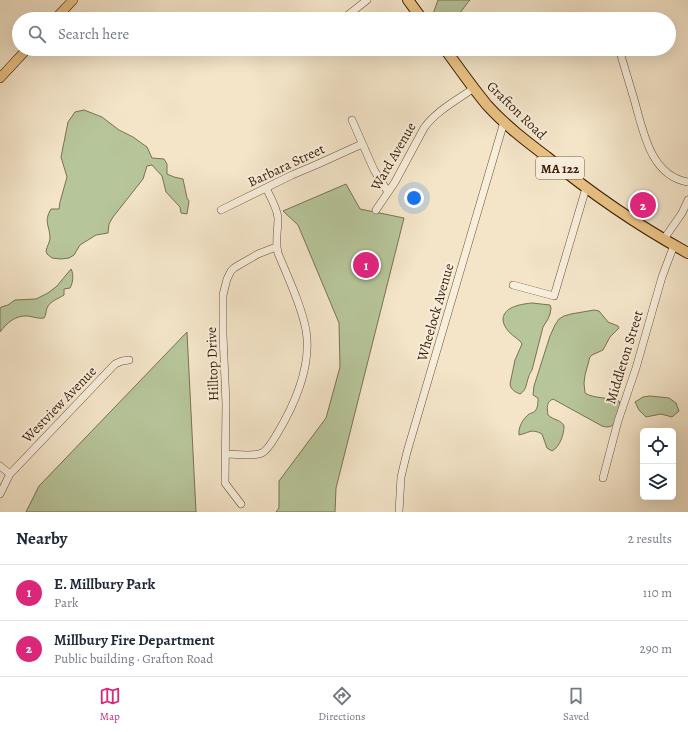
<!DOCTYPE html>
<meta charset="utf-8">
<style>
:root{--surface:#fff;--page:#f2f2f3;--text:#1f2937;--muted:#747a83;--line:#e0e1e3;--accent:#db2777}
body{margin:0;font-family:Alegreya,serif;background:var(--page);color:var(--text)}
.controls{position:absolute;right:12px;bottom:12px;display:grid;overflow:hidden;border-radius:6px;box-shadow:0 4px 16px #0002}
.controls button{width:36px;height:36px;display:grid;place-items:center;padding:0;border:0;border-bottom:1px solid var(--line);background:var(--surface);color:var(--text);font:20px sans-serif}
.you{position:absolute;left:414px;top:198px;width:14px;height:14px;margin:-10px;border:3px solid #fff;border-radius:50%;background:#1a73e8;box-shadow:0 0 0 6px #1a73e833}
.badge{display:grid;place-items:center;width:26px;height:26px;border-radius:50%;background:var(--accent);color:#fff;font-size:13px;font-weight:700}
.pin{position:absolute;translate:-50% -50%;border:2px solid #fff;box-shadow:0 1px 4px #0006}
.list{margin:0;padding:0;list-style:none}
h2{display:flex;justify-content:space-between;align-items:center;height:52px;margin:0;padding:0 16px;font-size:17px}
h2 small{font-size:13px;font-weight:400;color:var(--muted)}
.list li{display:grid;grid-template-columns:26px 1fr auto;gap:12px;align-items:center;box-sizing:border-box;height:56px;padding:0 16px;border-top:1px solid var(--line)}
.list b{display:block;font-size:15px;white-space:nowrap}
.list p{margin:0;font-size:13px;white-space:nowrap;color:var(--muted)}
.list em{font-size:13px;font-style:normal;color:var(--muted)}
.icon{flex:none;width:22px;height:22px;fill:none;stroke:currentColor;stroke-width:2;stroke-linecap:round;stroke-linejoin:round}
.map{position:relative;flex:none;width:688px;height:512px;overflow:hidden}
.search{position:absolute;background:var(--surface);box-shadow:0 4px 16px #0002;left:12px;right:12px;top:12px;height:44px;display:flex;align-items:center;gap:10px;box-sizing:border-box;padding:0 14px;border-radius:22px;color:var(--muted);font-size:15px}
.sheet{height:164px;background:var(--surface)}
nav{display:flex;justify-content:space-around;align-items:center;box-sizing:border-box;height:56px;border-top:1px solid var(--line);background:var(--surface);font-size:11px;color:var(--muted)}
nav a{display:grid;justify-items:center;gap:2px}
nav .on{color:var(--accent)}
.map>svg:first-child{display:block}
.green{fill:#b7c59a;stroke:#797251}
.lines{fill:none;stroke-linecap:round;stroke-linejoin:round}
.minor-casing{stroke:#695038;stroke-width:8}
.major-casing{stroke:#3b1e08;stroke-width:10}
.highway-casing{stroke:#3b1e08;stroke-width:12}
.minor{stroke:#f8eedc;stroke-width:7}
.major{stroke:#eac284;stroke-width:9}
.highway{stroke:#eac284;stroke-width:10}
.labels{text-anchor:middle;stroke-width:4;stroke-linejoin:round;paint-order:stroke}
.shield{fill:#f8eedc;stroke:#745c48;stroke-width:1}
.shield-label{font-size:13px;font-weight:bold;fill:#3b1e08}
.street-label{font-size:14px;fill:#3b1e08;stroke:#f8eedc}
</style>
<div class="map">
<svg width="688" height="512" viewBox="0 0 688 512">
<rect width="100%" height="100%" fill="#f4e5c9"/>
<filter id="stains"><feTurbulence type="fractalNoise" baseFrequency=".005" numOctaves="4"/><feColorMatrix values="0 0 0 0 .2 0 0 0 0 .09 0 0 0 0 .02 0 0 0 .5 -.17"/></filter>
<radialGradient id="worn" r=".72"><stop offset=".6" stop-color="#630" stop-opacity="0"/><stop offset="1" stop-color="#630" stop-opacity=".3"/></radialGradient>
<!-- green -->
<path class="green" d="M 438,0 L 470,0 C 465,5 458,18 452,19 C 447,20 441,19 436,19 L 433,14 Z
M 84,110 L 102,117 L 119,130 L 133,137 L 147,147 L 152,158 L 164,159 L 167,164 L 167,174 L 174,177 L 183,179 L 187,198 L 189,201 L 187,214 L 181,213 L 180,207 L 166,192 L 162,176 L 152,165 L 147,166 L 143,179 L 113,217 L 109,224 L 108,233 L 96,235 L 80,245 L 74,255 L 69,258 L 61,259 L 52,258 L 47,254 L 46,251 C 47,246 50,242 50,238 C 50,226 43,222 51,209 L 59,209 L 60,202 L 67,177 L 61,157 L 68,122 L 75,112 Z
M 346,184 L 360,209 L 404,218 L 336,488 L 335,512 L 276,512 L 279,508 L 279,481 L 326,418 L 340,367 L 339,323 L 298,225 L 283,211 Z
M 71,269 C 74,274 73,283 70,288 L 64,289 L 64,295 C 58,299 50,301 47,308 C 46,311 46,315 44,318 C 39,319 34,317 28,316 C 15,315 7,323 0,332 L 0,309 L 1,307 L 8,305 L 15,300 L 36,299 L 48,293 L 57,286 Z
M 532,303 L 550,305 L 551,308 L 550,314 L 548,319 L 543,327 L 532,370 C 532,370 529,375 529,376 C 526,383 527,390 520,394 C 515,392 511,390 510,384 L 515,360 L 522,344 L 520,341 C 515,337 509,333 506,328 C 504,325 503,322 503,319 C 504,306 523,304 532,303 Z
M 594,310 L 599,311 L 608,322 L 618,326 L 619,328 L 610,337 L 603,350 L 592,355 L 590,357 L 585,375 L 584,383 L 585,393 C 594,399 609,397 619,401 L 620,404 C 618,415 617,431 602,426 L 553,399 C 546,402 547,408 548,415 C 553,420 562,420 564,426 C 564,434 560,447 552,451 L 547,448 L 542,434 C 531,428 529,433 519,435 C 518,427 523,419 529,414 C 531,413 533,413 535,411 C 538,408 538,402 538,398 L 533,395 L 534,386 L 550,336 L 555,325 L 559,319 L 564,316 L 571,314 Z
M 187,332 L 196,512 L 26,512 L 39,486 Z
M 650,396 L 669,398 L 676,403 L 679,411 L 672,417 L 661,414 L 646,417 L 639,410 L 635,402 L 643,397 Z"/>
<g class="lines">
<defs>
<path id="minor" d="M 343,19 L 367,0
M 619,49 C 624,66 629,82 634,99 C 643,130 650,176 688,182
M 352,120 L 374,170 L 388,192
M 221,210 L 292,175 L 318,164 L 362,144
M 376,210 L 395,182 L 424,128 C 436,111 457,100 474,88
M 664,239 L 682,213 L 688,200
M 513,285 L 554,296 L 586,188
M 226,454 C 236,454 253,457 262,453 C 269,449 273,440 277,434 C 295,404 312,366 306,330 C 301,304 288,278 278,253 C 275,242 278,230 278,218 C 277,208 271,198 266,188
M 0,466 L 10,474
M 603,478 L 618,421 L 636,368 L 662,277 L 674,245
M 0,494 L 10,474 L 115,364 L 122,361 L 129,360
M 241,504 L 225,483 L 226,404 L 223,335 L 223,295 L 227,279 L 231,271 L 234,268 L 239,265 L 258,254 L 276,247
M 399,512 L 401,477 L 407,452 L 504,122"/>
<path id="major" d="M 55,19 L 73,0
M 0,78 L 27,49"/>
<path id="highway" d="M 408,0 L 422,19
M 445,49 C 459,68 472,87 487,105 C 505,125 526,141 547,157 C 592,194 637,225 688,253"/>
</defs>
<!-- minor casing -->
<use href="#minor" class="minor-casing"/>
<!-- major casing -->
<use href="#major" class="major-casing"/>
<!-- highway casing -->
<use href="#highway" class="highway-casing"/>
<!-- minor -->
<use href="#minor" class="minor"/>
<!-- major -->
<use href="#major" class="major"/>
<!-- highway -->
<use href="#highway" class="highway"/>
</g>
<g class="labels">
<!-- shield labels -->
<rect class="shield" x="536" y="157" width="48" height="22" rx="3"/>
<g class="shield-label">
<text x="560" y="173">MA 122</text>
</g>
<!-- street labels -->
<g class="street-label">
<text transform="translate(517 110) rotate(44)" y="5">Grafton Road</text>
<text transform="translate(393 156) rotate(-60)" y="5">Ward Avenue</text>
<text transform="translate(286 165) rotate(-25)" y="5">Barbara Street</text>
<text transform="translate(435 312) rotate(-74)" y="5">Wheelock Avenue</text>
<text transform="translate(624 357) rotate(-73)" y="5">Middleton Street</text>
<text transform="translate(212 364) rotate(-92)" y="5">Hilltop Drive</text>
<text transform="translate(59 404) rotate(-46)" y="5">Westview Avenue</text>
</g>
</g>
<rect width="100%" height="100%" filter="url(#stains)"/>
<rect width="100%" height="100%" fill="url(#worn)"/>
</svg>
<div class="controls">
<button><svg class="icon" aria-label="locate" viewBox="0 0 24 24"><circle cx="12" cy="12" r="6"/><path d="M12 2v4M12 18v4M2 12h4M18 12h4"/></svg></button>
<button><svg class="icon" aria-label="layers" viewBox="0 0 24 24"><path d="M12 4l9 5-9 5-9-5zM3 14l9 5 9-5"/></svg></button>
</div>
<div class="you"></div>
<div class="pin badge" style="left:366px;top:265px">1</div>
<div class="pin badge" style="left:643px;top:205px">2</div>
<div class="search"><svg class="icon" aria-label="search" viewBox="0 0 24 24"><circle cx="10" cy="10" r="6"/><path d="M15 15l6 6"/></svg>Search here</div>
</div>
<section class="sheet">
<h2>Nearby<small>2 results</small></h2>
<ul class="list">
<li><span class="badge">1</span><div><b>E. Millbury Park</b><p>Park</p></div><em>110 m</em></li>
<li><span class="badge">2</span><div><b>Millbury Fire Department</b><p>Public building · Grafton Road</p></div><em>290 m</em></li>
</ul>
</section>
<nav>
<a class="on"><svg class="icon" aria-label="map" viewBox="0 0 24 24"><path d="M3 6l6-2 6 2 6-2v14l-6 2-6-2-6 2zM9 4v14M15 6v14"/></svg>Map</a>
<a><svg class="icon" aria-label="directions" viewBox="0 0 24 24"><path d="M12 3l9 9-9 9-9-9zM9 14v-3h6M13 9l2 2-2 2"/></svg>Directions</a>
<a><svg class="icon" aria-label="saved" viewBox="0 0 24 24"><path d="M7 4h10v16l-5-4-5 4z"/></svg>Saved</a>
</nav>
